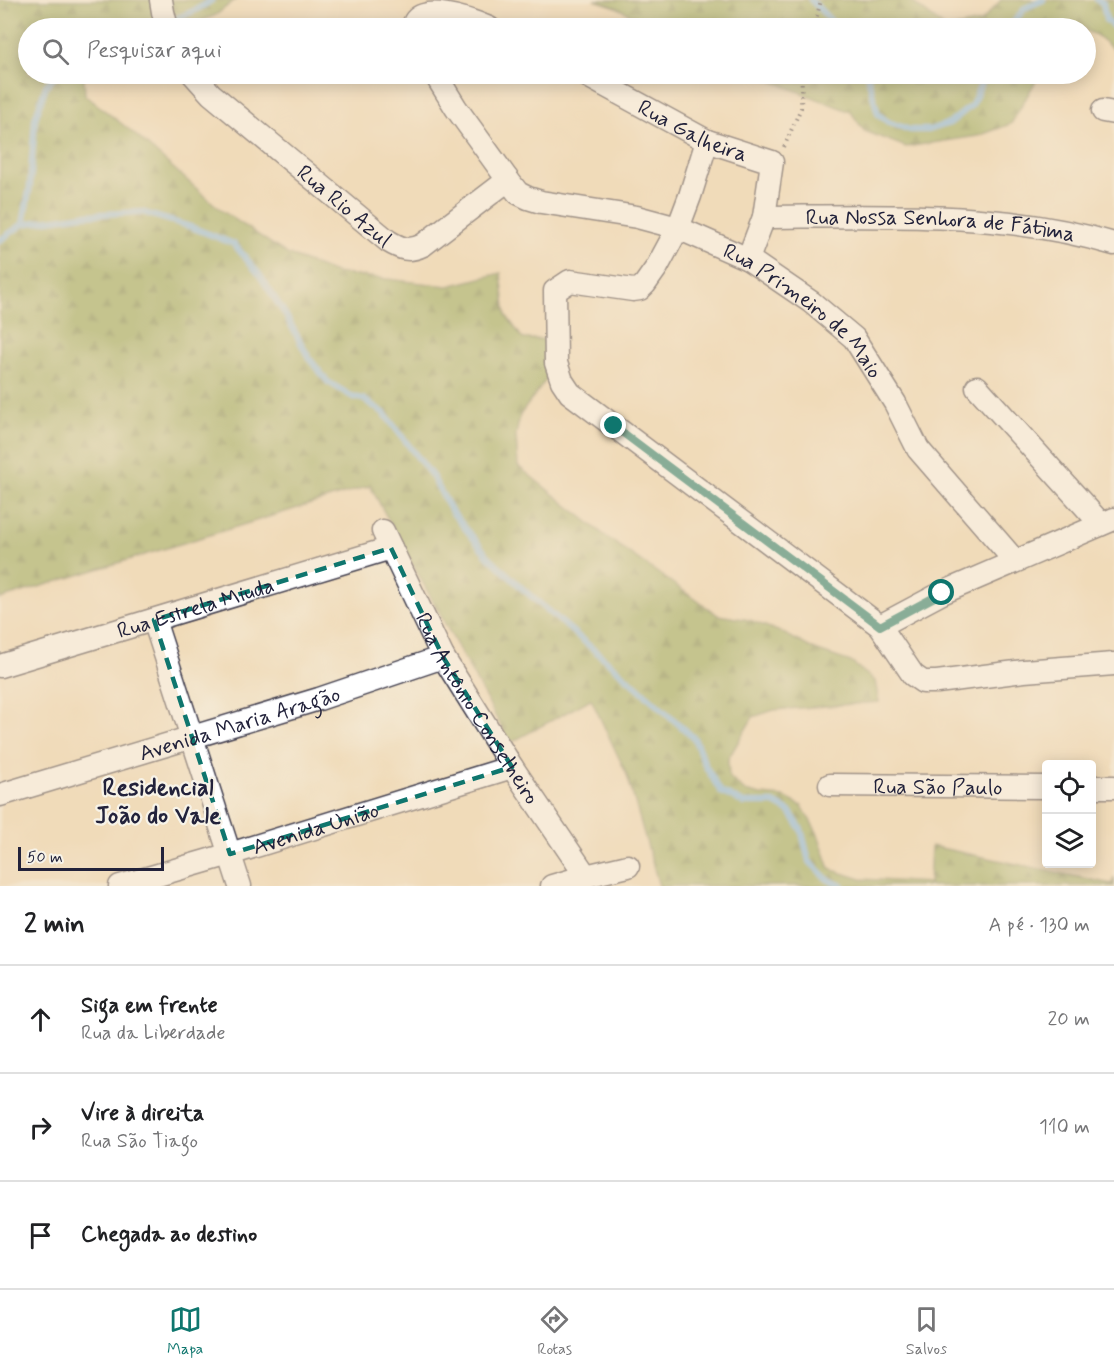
<!DOCTYPE html>
<html lang="pt">
<meta charset="utf-8">
<style>
:root{--surface:#fff;--page:#f2f2f2;--text:#202124;--muted:#757577;--line:#e0e0e0;--accent:#0f766e}
body{margin:0;font-family:Mynerve,sans-serif;background:var(--page);color:var(--text)}
.controls{position:absolute;right:18px;bottom:18px;display:grid;overflow:hidden;border-radius:6px;box-shadow:0 3px 15px #0003}
.controls button{width:54px;height:54px;display:grid;place-items:center;padding:0;border:0;border-bottom:2px solid var(--line);background:var(--surface);color:var(--text);font:30px sans-serif}
.scale{position:absolute;left:18px;bottom:15px;width:146px;box-sizing:border-box;padding-left:6px;border:3px solid #22223b;border-top:0;font-size:16px;line-height:21px;white-space:nowrap;color:#22223b;-webkit-text-stroke:4px #f7f3e8;paint-order:stroke}
.stop{position:absolute;width:18px;height:18px;margin:-14px;border:4px solid #0f766e;border-radius:50%;background:#fff}
.stop.end{background:#0f766e;border-color:#fff;box-shadow:0 2px 6px #0008}
.list{margin:0;padding:0;list-style:none}
h2{display:flex;justify-content:space-between;align-items:center;height:78px;margin:0;padding:0 24px;font-size:26px}
h2 small{font-size:20px;font-weight:400;color:var(--muted)}
.list li{display:grid;grid-template-columns:39px 1fr auto;gap:18px;align-items:center;box-sizing:border-box;height:108px;padding:0 24px;border-top:2px solid var(--line)}
.list b{display:block;font-size:22px;white-space:nowrap}
.list p{margin:0;font-size:20px;white-space:nowrap;color:var(--muted)}
.list em{font-size:20px;font-style:normal;color:var(--muted)}
.icon{flex:none;width:33px;height:33px;fill:none;stroke:currentColor;stroke-width:2;stroke-linecap:round;stroke-linejoin:round}
.map{position:relative;flex:none;width:1114px;height:886px;overflow:hidden}
.search{position:absolute;background:var(--surface);box-shadow:0 3px 15px #0003;left:18px;right:18px;top:18px;height:66px;display:flex;align-items:center;gap:15px;box-sizing:border-box;padding:0 21px;border-radius:33px;color:var(--muted);font-size:22px}
.sheet{height:402px;background:var(--surface)}
nav{display:flex;justify-content:space-around;align-items:center;box-sizing:border-box;height:84px;border-top:2px solid var(--line);background:var(--surface);font-size:16px;color:var(--muted)}
nav a{display:grid;justify-items:center;gap:3px}
nav .on{color:var(--accent)}
.map>svg:first-child{display:block}
.forest{fill:url(#forest-firs);stroke:#59654a;stroke-width:1.5}
.lines{fill:none;stroke-linecap:round;stroke-linejoin:round}
.stream{stroke:#79b7ec;stroke-width:6}
.minor-casing{stroke:#413e4e;stroke-width:25}
.path{stroke:#413e4e;stroke-width:4;stroke-dasharray:1.5 4.5;stroke-linecap:butt}
.minor{stroke:#fff;stroke-width:22}
.route{stroke:#0f766e;stroke-width:8}
.marked{fill:none;stroke:#0f766e;stroke-width:4.5;stroke-dasharray:12 8;stroke-linejoin:round}
.labels{text-anchor:middle;stroke-width:4.5;stroke-linejoin:round;paint-order:stroke}
.street-label{font-size:22px;fill:#22223b;stroke:#f7f3e8}
.neighbourhood-label{font-size:24px;font-weight:bold;fill:#22223b;stroke:#f7f3e8}
</style>
<div class="map">
<svg width="1114" height="886" viewBox="0 0 1114 886">
<defs>
<pattern id="forest-firs" width="22" height="20" patternUnits="userSpaceOnUse" patternTransform="scale(1.5)"><rect width="22" height="20" fill="#90a85a"/><path d="M5 1l3.5 6h-7zM16 11l3.5 6h-7z" fill="#75884c"/></pattern>
</defs>
<rect width="100%" height="100%" fill="#f7f3e8"/>
<filter id="ink" filterUnits="userSpaceOnUse"><feTurbulence type="fractalNoise" baseFrequency=".0167" numOctaves="2"/><feDisplacementMap in="SourceGraphic" scale="12" xChannelSelector="R" yChannelSelector="G"/><feConvolveMatrix kernelMatrix="1 2 1 2 8 2 1 2 1" color-interpolation-filters="sRGB"/></filter>
<filter id="wash" filterUnits="userSpaceOnUse"><feTurbulence type="fractalNoise" baseFrequency=".008" numOctaves="4" result="noise"/><feDisplacementMap in="SourceGraphic" scale="24" xChannelSelector="R" yChannelSelector="G"/><feGaussianBlur stdDeviation="1.35" result="paint"/><feColorMatrix in="noise" values="0 0 0 0 0 0 0 0 0 0 0 0 0 0 0 0 0 1.4 0 .05"/><feComposite in="paint" operator="in"/></filter>
<g filter="url(#wash)">
<rect width="100%" height="100%" fill="#f0dbb9"/>
<!-- forest -->
<path class="forest" d="M 0,0 L 235,0 L 216,15 L 183,28 L 28,28 L 28,74 L 92,74 L 84,78 L 85,95 L 131,131 L 221,210 L 287,254 L 335,273 L 448,286 L 501,273 L 506,315 L 523,339 L 544,339 L 548,377 L 520,415 L 516,435 L 518,466 L 608,538 L 718,615 L 750,620 L 783,633 L 815,650 L 851,662 L 875,681 L 879,702 L 774,710 L 753,717 L 728,759 L 729,777 L 745,791 L 761,795 L 784,797 L 802,806 L 818,834 L 830,869 L 861,879 L 929,883 L 931,846 L 1112,884 L 1114,877 L 1114,886 L 659,886 L 627,775 L 591,699 L 510,743 L 370,486 L 0,599 Z
M 594,0 L 910,0 L 945,28 L 657,28 L 616,7 Z
M 1001,0 L 1114,0 L 1114,50 L 1096,35 L 1086,31 L 1086,28 L 1078,28 L 1072,26 L 1069,28 L 949,28 L 981,22 Z
M 753,74 L 1040,74 L 1011,124 L 978,136 L 906,147 L 864,131 L 851,112 Z"/>
<g class="lines">
<!-- stream -->
<path class="stream" d="M 811,0 L 838,28
M 1097,0 L 1103,3 L 1106,20 L 1114,27
M 142,28 C 166,23 191,15 212,0
M 1009,28 L 1025,8 L 1043,0
M 867,74 L 878,114 L 888,122 L 910,130 L 929,130 L 950,123 L 972,105 L 985,74
M 23,224 L 83,215 L 142,212 L 191,227 L 234,244 L 259,274 L 285,314 L 309,358 L 328,382 L 353,397 L 363,399 L 384,413 L 432,476 L 452,512 L 488,556 L 524,590 L 635,685 L 694,738 L 706,767 L 721,792 L 744,803 L 774,803 L 790,812 L 801,829 L 809,861 L 827,879 L 842,886
M 0,240 L 23,224 L 30,186 L 35,119 L 46,86 L 56,74"/>
</g>
</g>
<g filter="url(#ink)">
<g class="lines">
<defs>
<g id="minor">
<path d="M 161,0 L 163,12 L 167,28"/>
<path d="M 413,28 C 416,0 471,20 489,28"/>
<path id="s1" d="M 193,74 L 211,94 L 388,241 C 401,249 409,252 423,245 L 508,180"/>
<path id="s2" d="M 435,74 L 456,108 L 508,180 L 518,193 L 528,198 L 541,202 L 637,217 L 678,228 L 748,259 L 811,302 L 854,338 L 895,403 L 918,449 L 1015,561"/>
<path id="s3" d="M 584,74 L 707,141 L 772,162 L 764,217 L 748,259"/>
<path d="M 1103,111 L 1114,113"/>
<path d="M 707,141 L 690,196 L 678,228 L 657,267 L 645,284 L 640,289 L 633,290 L 570,281 L 555,291 L 556,363 L 562,381 L 570,393 L 880,626 L 913,675 L 923,682 L 937,682 L 1024,671 L 1114,664"/>
<path id="s4" d="M 764,217 C 881,216 1001,210 1114,244"/>
<path d="M 977,387 L 1101,524"/>
<path id="s5" d="M 383,531 L 443,657 L 512,767 L 586,876"/>
<path d="M 154,620 L 240,886"/>
<path d="M 880,626 L 942,593 L 1114,519"/>
<path id="s6" d="M 0,666 L 391,548"/>
<path id="s7" d="M 830,785 L 1046,787"/>
<path d="M 1092,787 L 1114,787"/>
<path id="s8" d="M 0,795 L 319,699 L 443,657"/>
<path id="s9" d="M 120,886 L 230,854 L 512,767"/>
<path d="M 552,886 L 586,876 L 628,866"/>
</g>
</defs>
<!-- minor casing -->
<use href="#minor" class="minor-casing"/>
<!-- path -->
<path class="path" d="M 814,28 L 821,0
M 784,147 L 801,108 L 802,74"/>
<!-- minor -->
<use href="#minor" class="minor"/>
</g>
</g>
<g class="lines" filter="url(#ink)">
<!-- route -->
<path class="route" d="M 614,426 L 880,626 L 942,593"/>
</g>
<!-- marked area -->
<path d="M0 0H1114V886H0ZM 391,548 L 443,657 L 512,767 L 230,854 L 154,620 Z" fill="#f0dbb9" fill-opacity=".55" fill-rule="evenodd"/>
<path class="marked" d="M 391,548 L 443,657 L 512,767 L 230,854 L 154,620 Z"/>
<g class="labels">
<!-- street labels -->
<g class="street-label">
<text dy="8" stroke="none"><textPath href="#s3" startOffset="123">Rua Galheira</textPath></text>
<text dy="8" stroke="none"><textPath href="#s1" startOffset="201">Rua Rio Azul</textPath></text>
<text dy="8" stroke="none"><textPath href="#s4" startOffset="177">Rua Nossa Senhora de Fátima</textPath></text>
<text dy="8" stroke="none"><textPath href="#s2" startOffset="462">Rua Primeiro de Maio</textPath></text>
<text dy="8" stroke="none"><textPath href="#s6" startOffset="204">Rua Estrela Miuda</textPath></text>
<text dy="8" stroke="none"><textPath href="#s5" startOffset="201">Rua Antônio Conselheiro</textPath></text>
<text dy="8" stroke="none"><textPath href="#s8" startOffset="250">Avenida Maria Aragão</textPath></text>
<text dy="8" stroke="none"><textPath href="#s7" startOffset="108">Rua São Paulo</textPath></text>
<text dy="8" stroke="none"><textPath href="#s9" startOffset="204">Avenida União</textPath></text>
</g>
<!-- neighbourhood labels -->
<g class="neighbourhood-label">
<text x="158" y="795">Residencial<tspan x="158" dy="28">João do Vale</tspan></text>
</g>
</g>
</svg>
<div class="controls">
<button><svg class="icon" aria-label="locate" viewBox="0 0 24 24"><circle cx="12" cy="12" r="6"/><path d="M12 2v4M12 18v4M2 12h4M18 12h4"/></svg></button>
<button><svg class="icon" aria-label="layers" viewBox="0 0 24 24"><path d="M12 4l9 5-9 5-9-5zM3 14l9 5 9-5"/></svg></button>
</div>
<div class="scale">50 m</div>
<div class="stop" style="left:942px;top:593px"></div>
<div class="stop end" style="left:614px;top:426px"></div>
<div class="search"><svg class="icon" aria-label="search" viewBox="0 0 24 24"><circle cx="10" cy="10" r="6"/><path d="M15 15l6 6"/></svg>Pesquisar aqui</div>
</div>
<section class="sheet">
<h2>2 min<small>A pé · 130 m</small></h2>
<ul class="list">
<li><svg class="icon" aria-label="ahead" viewBox="0 0 24 24"><path d="M12 20V5M6 11l6-6 6 6"/></svg><div><b>Siga em frente</b><p>Rua da Liberdade</p></div><em>20 m</em></li>
<li><svg class="icon" aria-label="right" viewBox="0 0 24 24"><path d="M7 20v-9h11M14 6l5 5-5 5"/></svg><div><b>Vire à direita</b><p>Rua São Tiago</p></div><em>110 m</em></li>
<li><svg class="icon" aria-label="arrive" viewBox="0 0 24 24"><path d="M6 21V4h12l-3 4 3 4H6"/></svg><div><b>Chegada ao destino</b></div></li>
</ul>
</section>
<nav>
<a class="on"><svg class="icon" aria-label="map" viewBox="0 0 24 24"><path d="M3 6l6-2 6 2 6-2v14l-6 2-6-2-6 2zM9 4v14M15 6v14"/></svg>Mapa</a>
<a><svg class="icon" aria-label="directions" viewBox="0 0 24 24"><path d="M12 3l9 9-9 9-9-9zM9 14v-3h6M13 9l2 2-2 2"/></svg>Rotas</a>
<a><svg class="icon" aria-label="saved" viewBox="0 0 24 24"><path d="M7 4h10v16l-5-4-5 4z"/></svg>Salvos</a>
</nav>
